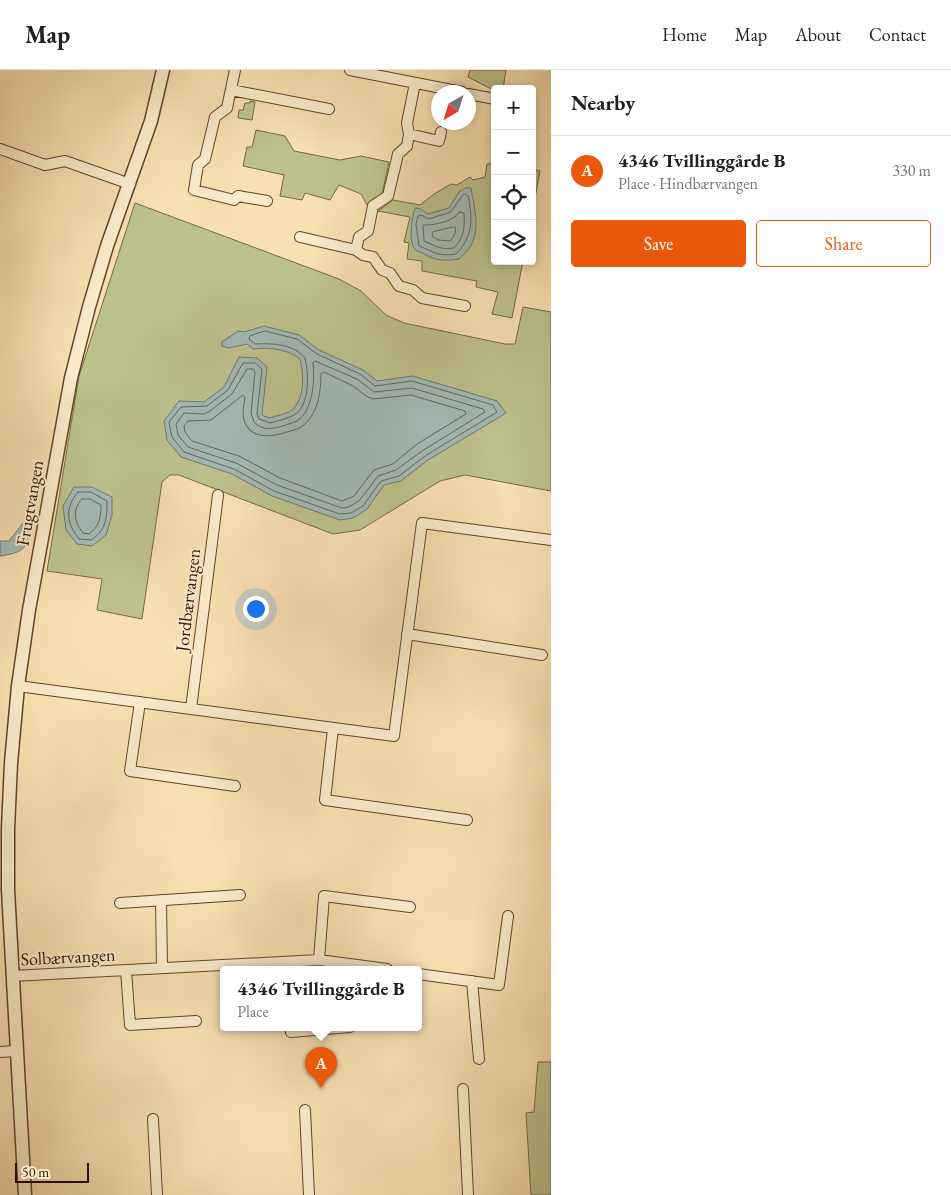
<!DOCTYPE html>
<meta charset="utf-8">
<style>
:root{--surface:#fff;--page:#f6f6f6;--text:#202124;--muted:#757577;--line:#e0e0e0;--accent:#ea580c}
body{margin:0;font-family:"EB Garamond",serif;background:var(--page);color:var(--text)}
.controls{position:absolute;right:15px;top:15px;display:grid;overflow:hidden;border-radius:5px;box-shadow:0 2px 8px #0003}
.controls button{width:45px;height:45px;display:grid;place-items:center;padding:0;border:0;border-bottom:1px solid var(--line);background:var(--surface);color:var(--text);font:25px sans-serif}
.compass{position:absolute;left:431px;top:15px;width:45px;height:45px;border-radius:50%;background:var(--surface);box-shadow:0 2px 8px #0003;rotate:219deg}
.scale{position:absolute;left:15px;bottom:12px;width:74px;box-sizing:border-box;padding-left:5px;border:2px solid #300f02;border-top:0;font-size:14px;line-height:18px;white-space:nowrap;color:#300f02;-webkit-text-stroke:4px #faebcc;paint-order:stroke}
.you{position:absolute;left:255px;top:538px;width:18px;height:18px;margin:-12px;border:4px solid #fff;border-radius:50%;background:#1a73e8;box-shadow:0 0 0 8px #1a73e833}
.badge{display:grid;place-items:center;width:32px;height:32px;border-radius:50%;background:var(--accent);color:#fff;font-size:16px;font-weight:700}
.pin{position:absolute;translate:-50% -41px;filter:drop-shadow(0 1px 2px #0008)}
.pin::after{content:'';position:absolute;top:26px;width:18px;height:15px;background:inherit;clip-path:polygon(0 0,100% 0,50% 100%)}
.popup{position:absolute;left:220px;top:896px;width:202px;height:65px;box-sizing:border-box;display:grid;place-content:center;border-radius:5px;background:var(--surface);filter:drop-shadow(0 1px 4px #0005);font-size:16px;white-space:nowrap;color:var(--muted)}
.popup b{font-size:19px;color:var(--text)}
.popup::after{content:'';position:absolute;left:50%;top:100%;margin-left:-10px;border:10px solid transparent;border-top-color:var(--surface)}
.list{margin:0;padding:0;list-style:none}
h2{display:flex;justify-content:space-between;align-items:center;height:65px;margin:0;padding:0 20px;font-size:21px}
h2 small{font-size:16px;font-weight:400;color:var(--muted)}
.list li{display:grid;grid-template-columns:32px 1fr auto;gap:15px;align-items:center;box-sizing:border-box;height:70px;padding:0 20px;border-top:1px solid var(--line)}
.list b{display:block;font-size:19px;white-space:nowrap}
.list p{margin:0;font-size:16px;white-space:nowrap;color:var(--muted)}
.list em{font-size:16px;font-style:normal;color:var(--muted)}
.actions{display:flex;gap:10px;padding:15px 20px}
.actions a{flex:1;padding:11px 0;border:1px solid var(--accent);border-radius:5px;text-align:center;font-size:18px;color:var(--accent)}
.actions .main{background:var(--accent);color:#fff}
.icon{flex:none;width:28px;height:28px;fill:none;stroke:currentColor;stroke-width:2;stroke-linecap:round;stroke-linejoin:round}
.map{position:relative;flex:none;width:551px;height:1125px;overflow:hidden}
header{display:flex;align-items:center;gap:30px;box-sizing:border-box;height:70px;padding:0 25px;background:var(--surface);border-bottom:1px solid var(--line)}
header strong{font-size:24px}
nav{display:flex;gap:28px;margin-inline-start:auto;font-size:18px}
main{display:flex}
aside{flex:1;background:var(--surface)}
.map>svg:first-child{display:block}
.green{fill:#bdc28c;stroke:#766847}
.water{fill:#a2bab6;stroke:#74766e}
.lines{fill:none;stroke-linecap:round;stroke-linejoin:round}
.shore{stroke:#69645c;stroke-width:1}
.minor-casing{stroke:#62432e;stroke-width:12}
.tertiary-casing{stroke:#62432e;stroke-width:15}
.minor{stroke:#faebcc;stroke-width:10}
.tertiary{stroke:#faebcc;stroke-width:12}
.labels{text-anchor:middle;stroke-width:4;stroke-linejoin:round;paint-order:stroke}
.street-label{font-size:18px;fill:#300f02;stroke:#faebcc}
</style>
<header>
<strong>Map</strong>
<nav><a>Home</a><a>Map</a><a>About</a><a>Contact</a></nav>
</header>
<main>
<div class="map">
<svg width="551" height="1125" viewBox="0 0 551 1125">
<rect width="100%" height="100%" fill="#f8e0b1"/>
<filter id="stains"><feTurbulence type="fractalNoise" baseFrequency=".004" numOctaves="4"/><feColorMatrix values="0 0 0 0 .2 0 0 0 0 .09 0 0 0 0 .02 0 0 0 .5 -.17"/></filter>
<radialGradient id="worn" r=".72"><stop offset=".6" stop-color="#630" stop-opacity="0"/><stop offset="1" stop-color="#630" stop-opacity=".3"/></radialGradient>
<!-- green -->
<path class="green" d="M 470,0 L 506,0 L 503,19 L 495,19 L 495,21 L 468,7 Z
M 250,31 L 255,32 L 252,50 L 238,48 L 239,40 L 243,40 L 245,33 L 250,33 Z
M 256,60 L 285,66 L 294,81 L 340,90 L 361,86 L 389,92 L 382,124 L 367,135 L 361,124 L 339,115 L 330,130 L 305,123 L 302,130 L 280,126 L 284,105 L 243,96 L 247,77 L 252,77 Z
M 495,93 L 495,191 L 523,191 L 512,248 L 492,244 L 498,222 L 476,217 L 477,211 L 422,201 L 422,191 L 407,189 L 409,173 L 404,172 L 410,147 L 378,141 L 393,130 L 420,135 L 434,124 L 451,114 L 457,115 L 470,107 L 473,110 L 485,107 L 487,94 Z
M 532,99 L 540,101 L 532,144 Z
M 135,133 L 339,209 L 361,221 L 386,245 L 404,253 L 505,274 L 515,274 L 523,237 L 551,242 L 551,421 L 465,405 L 440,411 L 360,460 L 333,464 L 179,405 L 170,405 L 162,412 L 142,549 L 97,540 L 102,509 L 47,501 L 79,306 Z
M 538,992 L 551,992 L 551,1125 L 531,1125 L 526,1043 L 534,1042 Z"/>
<!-- water -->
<path class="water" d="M 465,118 L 471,118 C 474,137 481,159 470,177 C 467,182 462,186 459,189 C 444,191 437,191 424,184 C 422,182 419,182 417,181 C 407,175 412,147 415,138 L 421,139 L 428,144 L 449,138 L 459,122 Z
M 264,256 L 299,265 L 319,280 L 363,300 L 377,311 L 413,306 L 497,331 L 506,343 L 428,390 L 401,411 L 384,415 L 367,439 L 353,448 L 340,450 L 272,426 L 232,404 L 181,387 L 167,370 L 164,351 L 179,331 L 204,332 L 224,317 L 239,287 L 257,288 L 267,297 L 262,345 L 269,348 C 276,346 287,344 292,340 C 305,328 304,305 300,289 C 287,279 270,277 253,279 L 247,274 L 229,278 L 222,276 L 222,272 L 238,261 L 244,262 Z
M 74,417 L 92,417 L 112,427 L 112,445 L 106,465 L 92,476 L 77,474 L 66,460 L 63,436 Z
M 27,448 L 33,449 C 28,475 29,482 0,486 L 0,471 L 9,471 Z"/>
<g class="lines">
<!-- shore -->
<path class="shore" d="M 465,124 L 468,126 C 473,148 473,167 456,184 C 437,187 435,182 419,176 L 416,154 L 418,146 L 421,145 L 429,149 L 451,142 L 462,126 Z
M 460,142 L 464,143 C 465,157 464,168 454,178 C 440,180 436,176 424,171 L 423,155 C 436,155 452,152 460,142 Z
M 453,157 L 455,157 C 457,162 453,168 450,171 L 438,170 L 432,166 L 433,162 Z
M 265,261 L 297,269 L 317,284 L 360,304 L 375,316 L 412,311 L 493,335 L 497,342 L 425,386 L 399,406 L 381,411 L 363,436 L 351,443 L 340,444 L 274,421 L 234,399 L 184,382 L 172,367 L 169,352 L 181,337 L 207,336 L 228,320 L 243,293 L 255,293 L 262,299 L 257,344 L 259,349 L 270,353 C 277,351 287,349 294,345 C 310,336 309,304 305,288 C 294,274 272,273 255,274 L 249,269 L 250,266 Z
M 315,291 L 357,309 L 374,322 L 412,318 L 483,339 L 485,342 L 422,381 L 396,400 L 378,406 L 359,431 L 349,437 L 342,438 L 277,415 L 236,393 L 188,377 L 178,365 L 176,354 L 184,343 L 204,344 L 210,341 L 232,324 L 247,299 L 253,299 L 255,302 L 251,343 L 254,352 C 263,361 271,359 283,356 C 287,354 293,353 297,351 C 313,341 315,310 313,293 Z
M 324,302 L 353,316 L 366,326 L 373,329 L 411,325 L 465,341 L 466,344 L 417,374 L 393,394 L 374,400 L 354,426 L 342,431 L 280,408 L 239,386 L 192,371 L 185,362 L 184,356 L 188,351 L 211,350 L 243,325 L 245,327 C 244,334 242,343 244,350 C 250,370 272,367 287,362 C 293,360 300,359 305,354 C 318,342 321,322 321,304 Z
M 78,422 L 91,422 L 107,431 C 107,449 106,460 91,470 L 79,469 C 67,454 64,438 78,422 Z
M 82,429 L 90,429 L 101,435 C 101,448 99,457 89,464 L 83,463 C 74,452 72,439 82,429 Z"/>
<defs>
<path id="minor" d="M 235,0 L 227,38 L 215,47 L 205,89 L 198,95 L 194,120 L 234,130 L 238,126 L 267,131
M 350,0 L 462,22
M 231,20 L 329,39
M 468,24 L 495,29
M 409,64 L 439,71 L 441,62
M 0,79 L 45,95 L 65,91 L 130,114
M 300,167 L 356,180 L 363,185 L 373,187 L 382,200 L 390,203 L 399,216 L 413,220 L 422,228 L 465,236
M 356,180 L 359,167 L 368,161 L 373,136 L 388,126 L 398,84 L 407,76 L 409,64 L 407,53 L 415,13
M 407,564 L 542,585
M 18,616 L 394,666 L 422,453 L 551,470
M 140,632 L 130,701 L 235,716
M 191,639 L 218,425
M 333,658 L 325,730 L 467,750
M 161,830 L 162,898
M 120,833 L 240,825
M 319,890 L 324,826 L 410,837
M 126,900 L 130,955 L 196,951
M 418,904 L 499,915 L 508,846
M 12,906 L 319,890 L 387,899
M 472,911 L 479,989
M 290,957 L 291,962 L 350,957
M 0,982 L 17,981
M 463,1019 L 468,1125
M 305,1040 L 309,1125
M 153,1049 L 157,1125"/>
<path id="tertiary" d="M 25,1125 L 8,820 L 8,759 L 11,693 L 18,616 L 29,540 L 71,308 L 89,237 L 107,176 L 151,51 L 163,0"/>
</defs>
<!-- minor casing -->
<use href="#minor" class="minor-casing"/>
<!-- tertiary casing -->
<use href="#tertiary" class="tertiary-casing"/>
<!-- minor -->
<use href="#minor" class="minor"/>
<!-- tertiary -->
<use href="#tertiary" class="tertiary"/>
</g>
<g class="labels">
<!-- street labels -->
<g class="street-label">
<text transform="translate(30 433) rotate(-80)" y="6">Frugtvangen</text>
<text transform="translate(188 530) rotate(-83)" y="6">Jordbærvangen</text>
<text transform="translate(68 887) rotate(-3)" y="6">Solbærvangen</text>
</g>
</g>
<rect width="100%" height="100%" filter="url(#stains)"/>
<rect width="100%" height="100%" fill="url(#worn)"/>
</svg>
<div class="controls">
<button>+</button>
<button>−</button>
<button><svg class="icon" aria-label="locate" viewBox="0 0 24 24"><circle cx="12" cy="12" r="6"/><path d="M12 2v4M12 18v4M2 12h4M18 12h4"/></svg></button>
<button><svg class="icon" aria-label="layers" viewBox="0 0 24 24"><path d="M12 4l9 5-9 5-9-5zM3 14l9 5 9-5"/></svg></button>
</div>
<svg class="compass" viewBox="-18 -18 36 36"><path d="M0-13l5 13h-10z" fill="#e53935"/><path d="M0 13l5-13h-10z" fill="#757577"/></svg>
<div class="scale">50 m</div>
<div class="you"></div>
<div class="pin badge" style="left:321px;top:1018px">A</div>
<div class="popup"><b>4346 Tvillinggårde B</b>Place</div>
</div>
<aside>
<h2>Nearby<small></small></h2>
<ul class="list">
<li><span class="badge">A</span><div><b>4346 Tvillinggårde B</b><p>Place · Hindbærvangen</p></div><em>330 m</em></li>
</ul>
<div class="actions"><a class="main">Save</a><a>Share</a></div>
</aside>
</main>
